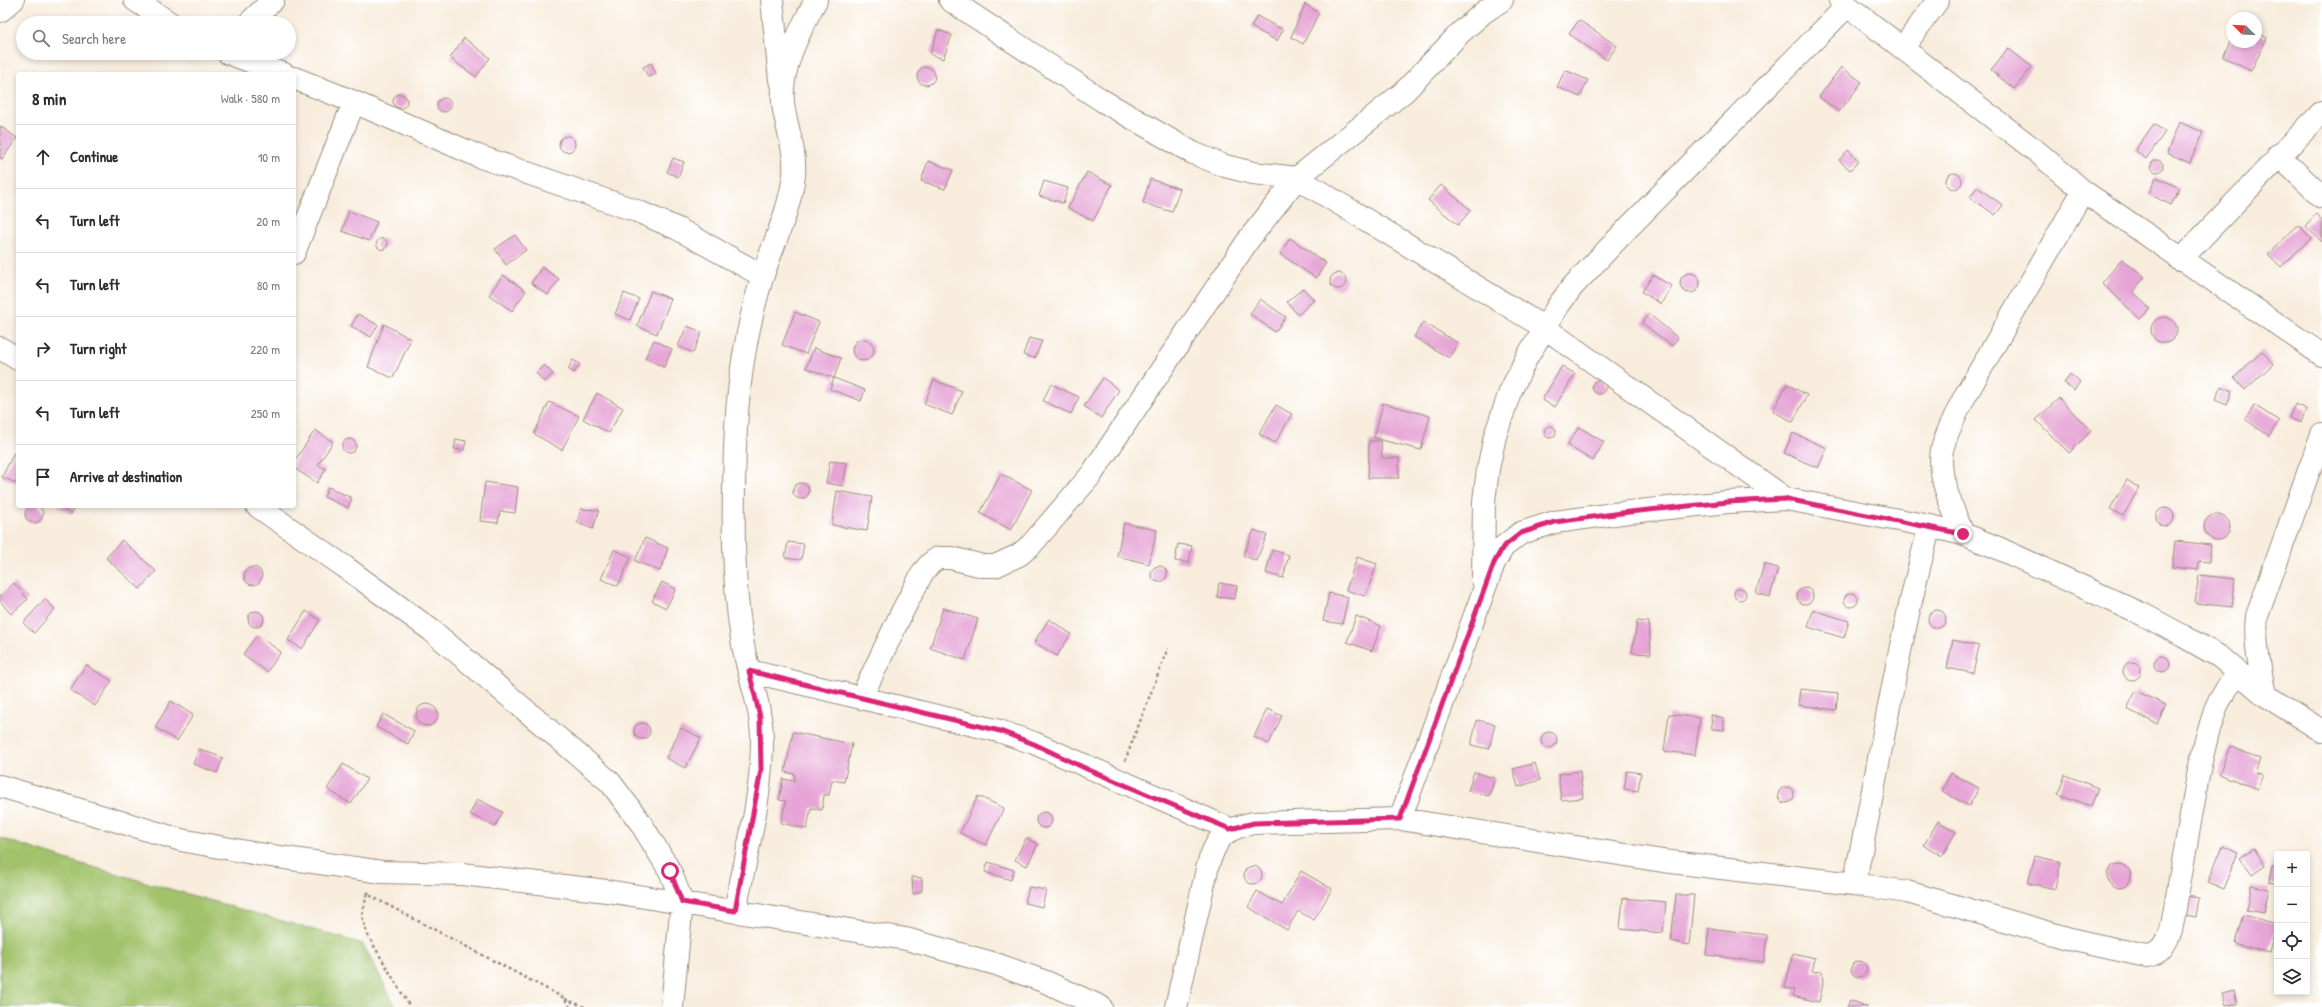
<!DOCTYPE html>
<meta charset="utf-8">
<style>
:root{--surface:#fff;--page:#f2f2f3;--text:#2b2b33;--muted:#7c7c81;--line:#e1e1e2}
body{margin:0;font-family:"Patrick Hand",sans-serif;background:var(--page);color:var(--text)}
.controls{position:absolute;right:12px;bottom:12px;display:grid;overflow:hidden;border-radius:4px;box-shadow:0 2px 6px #0003}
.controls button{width:36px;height:36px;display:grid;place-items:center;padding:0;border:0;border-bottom:1px solid var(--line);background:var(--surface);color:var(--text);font:20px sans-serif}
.compass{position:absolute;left:2226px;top:12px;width:36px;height:36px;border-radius:50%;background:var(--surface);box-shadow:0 2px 6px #0003;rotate:294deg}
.stop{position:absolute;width:12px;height:12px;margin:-9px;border:3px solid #db2777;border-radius:50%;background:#fff}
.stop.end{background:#db2777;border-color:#fff;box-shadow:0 1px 4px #0008}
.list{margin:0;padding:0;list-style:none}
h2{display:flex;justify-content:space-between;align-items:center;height:52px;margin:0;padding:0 16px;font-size:17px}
h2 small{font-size:13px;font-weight:400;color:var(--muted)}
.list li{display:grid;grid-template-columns:26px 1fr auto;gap:12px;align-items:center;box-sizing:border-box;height:64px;padding:0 16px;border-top:1px solid var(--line)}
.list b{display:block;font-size:15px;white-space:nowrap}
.list em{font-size:13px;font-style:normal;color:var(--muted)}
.icon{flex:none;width:22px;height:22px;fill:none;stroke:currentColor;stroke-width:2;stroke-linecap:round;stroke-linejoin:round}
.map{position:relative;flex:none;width:2322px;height:1007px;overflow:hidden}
.search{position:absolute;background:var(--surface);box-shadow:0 2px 6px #0003;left:16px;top:16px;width:280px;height:44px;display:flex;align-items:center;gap:10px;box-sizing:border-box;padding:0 14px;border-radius:22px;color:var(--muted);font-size:15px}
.panel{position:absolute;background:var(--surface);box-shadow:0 2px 6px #0003;left:16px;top:72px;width:280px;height:436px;border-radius:4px}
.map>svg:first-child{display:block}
.green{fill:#a2c36c;stroke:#6e7645}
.building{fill:#e6a5d6}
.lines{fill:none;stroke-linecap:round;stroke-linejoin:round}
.minor-casing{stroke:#9a8c7e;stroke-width:24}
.path{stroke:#9a8c7e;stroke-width:2.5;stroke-dasharray:3 3;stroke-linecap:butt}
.minor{stroke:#fff;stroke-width:22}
.route{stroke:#db2777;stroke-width:5}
</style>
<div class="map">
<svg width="2322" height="1007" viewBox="0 0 2322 1007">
<rect width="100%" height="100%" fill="#fff"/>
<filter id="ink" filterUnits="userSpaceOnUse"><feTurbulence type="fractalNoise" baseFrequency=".025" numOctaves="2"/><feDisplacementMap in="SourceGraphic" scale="8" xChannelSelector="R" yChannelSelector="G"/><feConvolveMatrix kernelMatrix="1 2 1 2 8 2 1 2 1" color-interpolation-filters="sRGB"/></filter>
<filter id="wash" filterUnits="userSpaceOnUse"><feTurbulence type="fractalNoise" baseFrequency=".012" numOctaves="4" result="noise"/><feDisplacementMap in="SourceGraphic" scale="16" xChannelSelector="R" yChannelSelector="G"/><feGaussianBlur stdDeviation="0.9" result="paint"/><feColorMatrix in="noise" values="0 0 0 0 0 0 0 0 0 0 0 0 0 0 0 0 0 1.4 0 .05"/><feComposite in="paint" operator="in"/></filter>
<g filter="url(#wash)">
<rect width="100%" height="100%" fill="#f8eddd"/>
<!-- green -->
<path class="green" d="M 0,838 L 75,862 L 363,944 L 396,1007 L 0,1007 Z"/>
<g id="blocks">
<!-- building -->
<path class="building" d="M 1305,4 L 1319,13 L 1303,44 L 1291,37 Z
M 1257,16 L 1283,30 L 1277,41 L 1251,27 Z
M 1579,20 L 1617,46 L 1607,60 L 1569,34 Z
M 938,30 L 952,35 L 943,59 L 930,54 Z
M 2256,32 L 2267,38 L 2251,71 L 2223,57 L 2232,38 L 2232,42 L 2256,42 Z
M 464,38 L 490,58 L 476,77 L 450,58 Z
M 2008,48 L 2032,67 L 2014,89 L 1991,70 Z
M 651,63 L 656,74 L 648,77 L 643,67 Z
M917 76a9 9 0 1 1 18 0a9 9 0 1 1-18 0Z
M 1841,67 L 1862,82 L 1839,112 L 1819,97 Z
M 1565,70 L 1588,80 L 1580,97 L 1557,87 Z
M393 101a7 7 0 1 1 14 0a7 7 0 1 1-14 0Z
M437 105a7 7 0 1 1 14 0a7 7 0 1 1-14 0Z
M 2179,122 L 2203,132 L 2190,163 L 2167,153 Z
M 2154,124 L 2165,132 L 2146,159 L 2135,150 Z
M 0,126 L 17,138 L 2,159 L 0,158 Z
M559 144a8 8 0 1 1 16 0a8 8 0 1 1-16 0Z
M 1848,150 L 1859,161 L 1850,170 L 1839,160 Z
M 673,158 L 684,162 L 678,177 L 667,172 Z
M2151 166a6 6 0 1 1 12 0a6 6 0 1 1-12 0Z
M 928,161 L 953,170 L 945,189 L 921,181 Z
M 1087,172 L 1112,185 L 1093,221 L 1068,208 Z
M1946 181a8 8 0 1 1 16 0a8 8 0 1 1-16 0Z
M 2156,177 L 2180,188 L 2171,205 L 2149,194 Z
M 1150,179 L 1180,189 L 1172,212 L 1143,203 Z
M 1044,181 L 1068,188 L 1063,203 L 1039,196 Z
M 1441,185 L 1471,210 L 1458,225 L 1428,200 Z
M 1977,187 L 2003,205 L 1995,215 L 1970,197 Z
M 349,211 L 377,222 L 369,241 L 342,231 Z
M 2316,214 L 2322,220 L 2322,242 L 2305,226 Z
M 2298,225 L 2311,238 L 2281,267 L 2268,254 Z
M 515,235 L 526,250 L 506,265 L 495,249 Z
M 1290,238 L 1326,263 L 1316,278 L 1280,254 Z
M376.5 244a5.5 5.5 0 1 1 11 0a5.5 5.5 0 1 1-11 0Z
M 2122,259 L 2145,277 L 2133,291 L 2150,309 L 2140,319 L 2102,283 Z
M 542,267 L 559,279 L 548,295 L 531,283 Z
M1330 281a8 8 0 1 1 16 0a8 8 0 1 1-16 0Z
M1680 283a10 10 0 1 1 20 0a10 10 0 1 1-20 0Z
M 503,275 L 526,291 L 512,311 L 489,295 Z
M 1653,275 L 1672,286 L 1661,304 L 1642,292 Z
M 1303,288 L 1314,300 L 1298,315 L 1287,302 Z
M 651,291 L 671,299 L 657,334 L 637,326 Z
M 624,293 L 639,299 L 630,320 L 615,314 Z
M 1260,299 L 1286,317 L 1275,332 L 1250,314 Z
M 795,312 L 819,322 L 806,354 L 782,345 Z
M 358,314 L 378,325 L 371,337 L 351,326 Z
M 1649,314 L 1678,338 L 1672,346 L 1642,323 Z
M2151 330a13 13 0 1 1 26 0a13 13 0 1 1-26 0Z
M 1423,322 L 1458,343 L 1449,358 L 1414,337 Z
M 384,324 L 411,339 L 393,378 L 368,367 Z
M 687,326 L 702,332 L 693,353 L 678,346 Z
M 1029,338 L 1042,341 L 1035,358 L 1023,355 Z
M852 350a11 11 0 1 1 22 0a11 11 0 1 1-22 0Z
M 654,340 L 672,349 L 664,367 L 645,358 Z
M 814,348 L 841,358 L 834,378 L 865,390 L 861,401 L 830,389 L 834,378 L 806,368 Z
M 2262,351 L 2273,364 L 2245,390 L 2234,378 Z
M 573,360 L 580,364 L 574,373 L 568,369 Z
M 544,365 L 553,374 L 544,382 L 536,373 Z
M 1562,366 L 1575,374 L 1555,407 L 1542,400 Z
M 2070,374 L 2080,382 L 2074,390 L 2064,383 Z
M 1103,378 L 1119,390 L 1101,418 L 1084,406 Z
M1592 387a7 7 0 1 1 14 0a7 7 0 1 1-14 0Z
M 934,380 L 962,391 L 952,415 L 924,404 Z
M 1051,384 L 1079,397 L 1071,414 L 1043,401 Z
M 1787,384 L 1807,395 L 1793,422 L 1773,411 Z
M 2221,386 L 2232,391 L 2227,405 L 2215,400 Z
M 597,393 L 623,408 L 609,433 L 583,419 Z
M 2059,398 L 2091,431 L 2069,453 L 2036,420 Z
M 549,402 L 579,416 L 562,450 L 534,434 Z
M 1383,403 L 1430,416 L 1421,450 L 1374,438 Z
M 2295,404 L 2306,409 L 2301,423 L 2289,418 Z
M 1276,405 L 1292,414 L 1275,443 L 1259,434 Z
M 2254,405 L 2279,421 L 2269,436 L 2245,419 Z
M1544 432a6 6 0 1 1 12 0a6 6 0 1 1-12 0Z
M 1579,427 L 1604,442 L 1593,461 L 1567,445 Z
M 315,430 L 333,442 L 318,465 L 326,469 L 317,483 L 294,468 L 294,462 Z
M 1793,433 L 1827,448 L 1818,468 L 1784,453 Z
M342 446a7 7 0 1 1 14 0a7 7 0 1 1-14 0Z
M 456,439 L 466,441 L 464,450 L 454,449 Z
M 1369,441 L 1381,441 L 1382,458 L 1399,458 L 1399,478 L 1368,478 Z
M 14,453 L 18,455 L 18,484 L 2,477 Z
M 830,461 L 847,463 L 843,486 L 826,483 Z
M 1001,474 L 1032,490 L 1011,530 L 980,513 Z
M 2127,480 L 2139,488 L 2123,516 L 2110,509 Z
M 485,482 L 518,487 L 515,513 L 500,511 L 498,523 L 480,521 Z
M793 491a8 8 0 1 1 16 0a8 8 0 1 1-16 0Z
M 328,487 L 352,498 L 348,508 L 324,497 Z
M 837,491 L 872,497 L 867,531 L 832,525 Z
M25 514a9 9 0 1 1 18 0a9 9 0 1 1-18 0Z
M 57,506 L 76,506 L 71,514 Z
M2156 517a9 9 0 1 1 18 0a9 9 0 1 1-18 0Z
M 581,509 L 599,510 L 593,529 L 577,523 Z
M2204 527a13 13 0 1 1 26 0a13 13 0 1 1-26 0Z
M 1124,523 L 1157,530 L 1149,564 L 1117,556 Z
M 1254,530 L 1267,535 L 1256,561 L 1243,555 Z
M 645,538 L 668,548 L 660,571 L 635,561 Z
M 122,540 L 156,571 L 140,589 L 106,558 Z
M 2175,541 L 2211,545 L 2209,562 L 2199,561 L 2198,570 L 2172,567 Z
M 788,542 L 804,544 L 801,560 L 785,558 Z
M 1178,544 L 1192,546 L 1189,563 L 1175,561 Z
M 614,550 L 631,557 L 618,586 L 601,579 Z
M 1272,550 L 1289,555 L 1283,578 L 1266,573 Z
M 1357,557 L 1377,564 L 1365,596 L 1346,590 Z
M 1764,564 L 1778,568 L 1770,597 L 1756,593 Z
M1151 574a8 8 0 1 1 16 0a8 8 0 1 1-16 0Z
M244 576a9 9 0 1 1 18 0a9 9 0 1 1-18 0Z
M 2199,575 L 2235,579 L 2232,607 L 2195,603 Z
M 662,582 L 676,589 L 666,608 L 652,601 Z
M 14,583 L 28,599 L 11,614 L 0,601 L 0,596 Z
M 1219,583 L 1237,586 L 1235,599 L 1217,597 Z
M1734 594a6 6 0 1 1 12 0a6 6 0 1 1-12 0Z
M1797 596a8 8 0 1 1 16 0a8 8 0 1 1-16 0Z
M1844 600a7 7 0 1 1 14 0a7 7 0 1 1-14 0Z
M 1329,593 L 1348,597 L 1342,624 L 1323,621 Z
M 45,599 L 55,609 L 34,633 L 23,623 Z
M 943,608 L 978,619 L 965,660 L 930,648 Z
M1928 619a9 9 0 1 1 18 0a9 9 0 1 1-18 0Z
M 1813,610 L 1849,621 L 1844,638 L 1808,627 Z
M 306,611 L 320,620 L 302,649 L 288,640 Z
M248 619a8 8 0 1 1 16 0a8 8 0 1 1-16 0Z
M 1356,616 L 1381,626 L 1372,651 L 1347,642 Z
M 1049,619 L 1071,634 L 1057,656 L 1034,642 Z
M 1637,621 L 1649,622 L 1651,654 L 1632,653 Z
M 257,635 L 281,652 L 267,672 L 243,654 Z
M 1953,640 L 1979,646 L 1973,673 L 1947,668 Z
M2154 664a8 8 0 1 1 16 0a8 8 0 1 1-16 0Z
M2123 671a9 9 0 1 1 18 0a9 9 0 1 1-18 0Z
M 86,665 L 112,681 L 95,706 L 70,690 Z
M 1800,689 L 1838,693 L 1836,710 L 1798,705 Z
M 2136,691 L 2166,705 L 2157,724 L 2127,709 Z
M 171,701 L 193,715 L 177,741 L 155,727 Z
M416 715a11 11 0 1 1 22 0a11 11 0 1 1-22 0Z
M 1267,709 L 1282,716 L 1269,744 L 1254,737 Z
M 383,714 L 414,731 L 408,744 L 376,727 Z
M 1669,714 L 1700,718 L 1695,755 L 1664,751 Z
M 1711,715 L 1724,718 L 1724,730 L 1712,729 Z
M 1477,720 L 1495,724 L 1489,749 L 1471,745 Z
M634 731a8 8 0 1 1 16 0a8 8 0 1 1-16 0Z
M 681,728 L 701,738 L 685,768 L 666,758 Z
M 793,732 L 852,744 L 844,782 L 832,780 L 829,795 L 824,795 L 822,810 L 811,808 L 807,829 L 781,823 L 786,801 L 779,800 L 783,779 L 794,781 L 795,774 L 785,772 Z
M1541 740a8 8 0 1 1 16 0a8 8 0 1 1-16 0Z
M 2230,746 L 2260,759 L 2255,772 L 2263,775 L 2257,789 L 2219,774 Z
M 199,749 L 223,758 L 217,773 L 193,764 Z
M 1535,763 L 1540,780 L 1518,787 L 1513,769 Z
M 343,764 L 367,779 L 351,804 L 327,789 Z
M 1580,771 L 1583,798 L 1561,800 L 1558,774 Z
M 1627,771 L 1641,773 L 1638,791 L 1624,789 Z
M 1474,772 L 1495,778 L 1489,796 L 1468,791 Z
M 1951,773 L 1979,788 L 1969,806 L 1942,791 Z
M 2065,775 L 2098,788 L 2091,806 L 2058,794 Z
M1778 795a8 8 0 1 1 16 0a8 8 0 1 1-16 0Z
M 978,796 L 1004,808 L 986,845 L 960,833 Z
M 477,799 L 503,812 L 495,827 L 470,814 Z
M1036 820a8 8 0 1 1 16 0a8 8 0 1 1-16 0Z
M 1938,821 L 1956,832 L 1942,856 L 1924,845 Z
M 1026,838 L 1038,844 L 1027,866 L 1015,860 Z
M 2222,846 L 2238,853 L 2223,889 L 2208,883 Z
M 2254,848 L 2265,866 L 2252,875 L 2240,858 Z
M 2035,856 L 2061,862 L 2055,889 L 2028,883 Z
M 988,862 L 1014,870 L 1011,880 L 985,872 Z
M2107 876a12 12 0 1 1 24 0a12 12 0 1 1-24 0Z
M 2272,866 L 2277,867 L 2277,884 L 2269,882 Z
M1244 875a9 9 0 1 1 18 0a9 9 0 1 1-18 0Z
M 1301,871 L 1332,889 L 1314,920 L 1298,911 L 1287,930 L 1248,907 L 1257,891 L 1282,905 Z
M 912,877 L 922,878 L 922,891 L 913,894 Z
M 2251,885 L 2269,889 L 2264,913 L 2246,910 Z
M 1029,887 L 1046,890 L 1042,907 L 1025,903 Z
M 1676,895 L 1694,895 L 1689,945 L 1671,941 Z
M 2186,896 L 2199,898 L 2196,917 L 2184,915 Z
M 1623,898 L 1666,902 L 1663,933 L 1620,929 Z
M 2243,915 L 2277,924 L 2269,953 L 2235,943 Z
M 1709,928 L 1767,935 L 1764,962 L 1706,955 Z
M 1793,953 L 1815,958 L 1812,972 L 1822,971 L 1823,984 L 1819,1002 L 1793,996 L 1795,990 L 1785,988 Z
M1851 969a8 8 0 1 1 16 0a8 8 0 1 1-16 0Z
M 2234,991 L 2237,1004 L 2225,1006 L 2222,994 Z
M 1850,1000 L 1868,1007 L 1847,1007 Z"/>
</g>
</g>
<g filter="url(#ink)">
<use href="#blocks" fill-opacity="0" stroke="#9a8c7e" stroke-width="1"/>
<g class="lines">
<defs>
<path id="minor" d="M 135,0 L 170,23
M 772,0 L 780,80
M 950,0 L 1103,101 L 1193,153 L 1225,166 L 1253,173 L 1297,178 L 1545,328 L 1786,499
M 1840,0 L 2036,151 L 2083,191 L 2322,355
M 0,11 L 13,0
M 249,23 L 273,0
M 1903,48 L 1938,0
M 228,53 L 284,74
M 294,78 L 354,102 L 294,253
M 354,102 L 478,156 L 637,211 L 678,229 L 763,276
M 2278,155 L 2322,197
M 2180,260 L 2322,112
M 0,348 L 18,359
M 257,506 L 345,567 L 431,630 L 610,782 L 640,822 L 670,871 L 682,902 L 672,1007
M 1963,534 C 1953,508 1937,478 1942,450 C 1946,432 1956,415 1964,398 L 2083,191
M 1483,580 L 1484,501 L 1488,469 L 1495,436 L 1510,392 L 1527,357 L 1558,306 L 1573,286 L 1627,229 L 1847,6
M 749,671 L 999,731 L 1034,743 L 1230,829
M 2265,695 C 2260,668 2254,643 2257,616 L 2322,434
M 861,698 L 903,610 L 923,572 L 931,563 L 938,558 L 951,558 L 983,566 L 995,566 L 1019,555 L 1031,545 L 1091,475 L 1249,239 L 1297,178 L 1405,91 L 1460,33 L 1484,12 L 1502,0
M 0,786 L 181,840 L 258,854 L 382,872 L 462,874 L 607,891 L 906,939 L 996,964 L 1046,982 L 1101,1007
M 1400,819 L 1663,861 L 1854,884 C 1880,765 1897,643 1930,526
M 1854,884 L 1907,892 L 2074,940 L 2146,956 C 2162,954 2165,944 2171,931 L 2199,770 L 2207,736 L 2217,705 L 2237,671
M 735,911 C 746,855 762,798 762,740 C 762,706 747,673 742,639 C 732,577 733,511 735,448 C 737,389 745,333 762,278 C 773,244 790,210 794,175 C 796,153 788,132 784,110 C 777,73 799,32 816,0
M 1176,1007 L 1208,865 C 1217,836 1224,829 1254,823 L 1400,819 L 1494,563 L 1503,547 L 1521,533 L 1555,522 L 1629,512 L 1728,502 L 1786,499 L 1930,526 L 1963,534 L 1998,548 L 2144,615 L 2183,636 L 2220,657 L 2265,695 L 2322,731"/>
</defs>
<!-- minor casing -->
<use href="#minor" class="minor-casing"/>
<!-- path -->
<path class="path" d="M 1125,761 L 1168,648
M 369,892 L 367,894 L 564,998 L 570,1007
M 367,894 L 362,916 L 367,934 L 410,1007
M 565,999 L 585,1007"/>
<!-- minor -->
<use href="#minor" class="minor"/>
</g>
</g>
<g class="lines" filter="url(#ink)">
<!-- route -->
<path class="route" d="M 670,871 L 682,902 L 735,911 L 761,770 L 760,717 L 749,671 L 1000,731 L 1034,744 L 1089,770 L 1230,829 L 1254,823 L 1400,819 L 1494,563 L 1503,547 L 1521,533 L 1555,522 L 1629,512 L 1728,502 L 1786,499 L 1963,534"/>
</g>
</svg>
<div class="controls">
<button>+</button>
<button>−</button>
<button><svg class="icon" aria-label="locate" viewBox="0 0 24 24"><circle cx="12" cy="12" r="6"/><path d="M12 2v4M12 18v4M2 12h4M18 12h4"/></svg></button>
<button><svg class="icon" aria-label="layers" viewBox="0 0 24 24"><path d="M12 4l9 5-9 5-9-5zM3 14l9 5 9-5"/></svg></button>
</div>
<svg class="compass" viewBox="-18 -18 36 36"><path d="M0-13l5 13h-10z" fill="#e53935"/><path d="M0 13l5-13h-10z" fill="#7c7c81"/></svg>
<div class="stop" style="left:670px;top:871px"></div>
<div class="stop end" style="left:1963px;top:534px"></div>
<div class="search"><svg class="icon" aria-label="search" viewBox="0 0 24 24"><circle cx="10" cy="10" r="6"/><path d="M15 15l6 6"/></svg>Search here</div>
<section class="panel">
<h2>8 min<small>Walk · 580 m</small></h2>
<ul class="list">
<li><svg class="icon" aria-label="ahead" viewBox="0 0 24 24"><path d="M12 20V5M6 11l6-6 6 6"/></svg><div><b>Continue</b></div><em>10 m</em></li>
<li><svg class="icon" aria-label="left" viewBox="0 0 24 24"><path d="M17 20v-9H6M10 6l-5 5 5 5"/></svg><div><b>Turn left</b></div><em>20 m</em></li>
<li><svg class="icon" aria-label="left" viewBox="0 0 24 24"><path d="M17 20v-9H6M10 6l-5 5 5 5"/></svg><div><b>Turn left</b></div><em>80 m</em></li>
<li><svg class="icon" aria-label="right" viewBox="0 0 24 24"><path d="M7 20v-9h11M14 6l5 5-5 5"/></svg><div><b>Turn right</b></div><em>220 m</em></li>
<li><svg class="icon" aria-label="left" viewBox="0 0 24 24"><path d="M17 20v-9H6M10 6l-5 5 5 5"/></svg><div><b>Turn left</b></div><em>250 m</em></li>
<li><svg class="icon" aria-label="arrive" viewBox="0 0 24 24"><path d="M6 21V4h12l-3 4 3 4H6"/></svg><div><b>Arrive at destination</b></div></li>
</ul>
</section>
</div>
